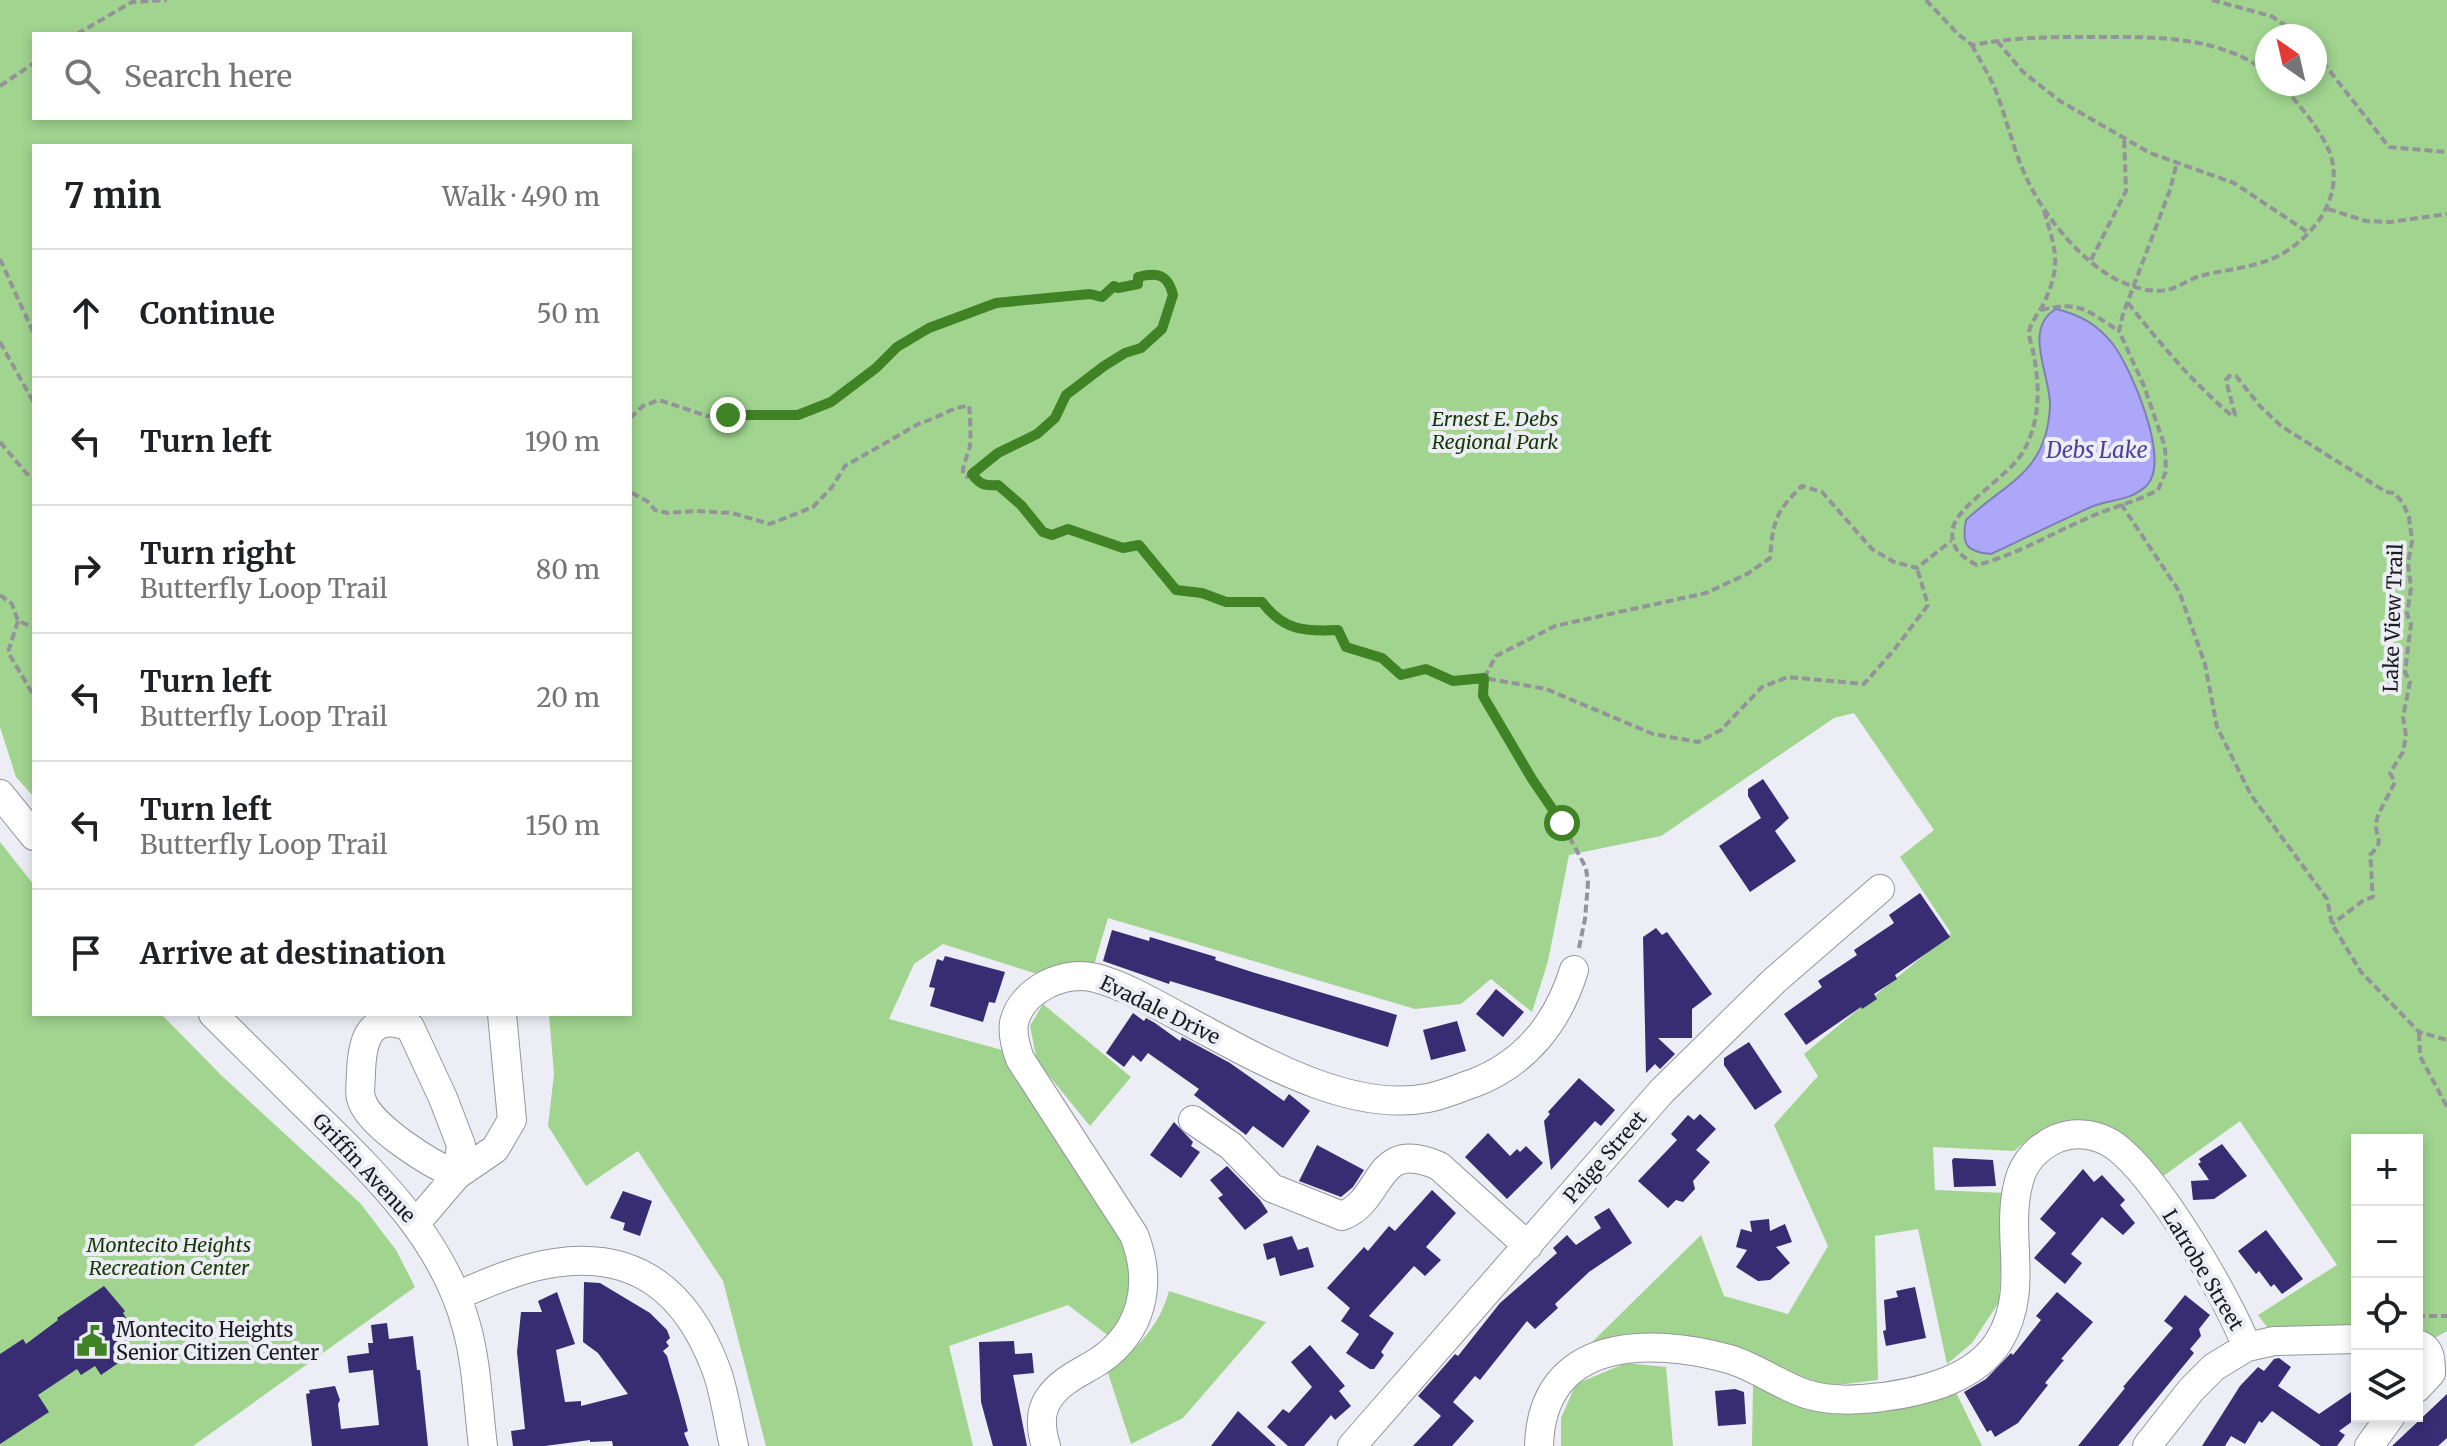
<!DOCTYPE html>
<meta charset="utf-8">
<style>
:root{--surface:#fff;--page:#f6f6f6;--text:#202124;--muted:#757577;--line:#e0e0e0}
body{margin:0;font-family:Merriweather,serif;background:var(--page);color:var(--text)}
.controls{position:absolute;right:24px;bottom:24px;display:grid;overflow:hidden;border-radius:0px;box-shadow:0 4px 12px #0003}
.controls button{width:72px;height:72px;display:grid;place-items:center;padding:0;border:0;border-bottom:2px solid var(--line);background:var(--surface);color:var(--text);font:40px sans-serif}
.compass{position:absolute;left:2255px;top:24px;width:72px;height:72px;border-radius:50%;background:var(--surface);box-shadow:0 4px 12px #0003;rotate:326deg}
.stop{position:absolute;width:24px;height:24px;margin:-18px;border:6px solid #408325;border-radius:50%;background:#fff}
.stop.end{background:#408325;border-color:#fff;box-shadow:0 2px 8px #0008}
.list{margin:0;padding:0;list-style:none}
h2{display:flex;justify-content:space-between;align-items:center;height:104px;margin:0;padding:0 32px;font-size:34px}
h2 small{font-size:26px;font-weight:400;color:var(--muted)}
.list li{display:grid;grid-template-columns:52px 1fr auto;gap:24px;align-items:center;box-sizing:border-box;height:128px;padding:0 32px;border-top:2px solid var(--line)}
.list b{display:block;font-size:30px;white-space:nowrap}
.list p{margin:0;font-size:26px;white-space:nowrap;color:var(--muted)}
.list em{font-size:26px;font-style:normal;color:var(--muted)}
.icon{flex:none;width:44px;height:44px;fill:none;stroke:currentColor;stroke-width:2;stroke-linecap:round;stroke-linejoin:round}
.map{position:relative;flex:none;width:2447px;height:1446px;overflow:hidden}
.search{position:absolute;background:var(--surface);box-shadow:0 4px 12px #0003;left:32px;top:32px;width:600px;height:88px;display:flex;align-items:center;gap:20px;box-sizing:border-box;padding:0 28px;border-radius:0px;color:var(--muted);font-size:30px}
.panel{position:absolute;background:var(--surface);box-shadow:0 4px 12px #0003;left:32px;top:144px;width:600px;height:872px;border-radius:0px}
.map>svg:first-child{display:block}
.green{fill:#a0d48f;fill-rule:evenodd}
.water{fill:#aca7f9;stroke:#817db8;stroke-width:2}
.building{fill:#382c73}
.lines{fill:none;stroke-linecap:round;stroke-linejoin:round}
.minor-casing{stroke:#95959c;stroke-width:30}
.path{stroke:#939399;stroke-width:4;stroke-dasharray:8 4;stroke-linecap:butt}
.minor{stroke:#fff;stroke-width:28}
.route{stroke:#408325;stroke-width:10}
.labels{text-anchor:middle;stroke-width:8;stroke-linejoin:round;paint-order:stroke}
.park-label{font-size:20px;font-style:italic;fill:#153905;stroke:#ededf5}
.street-label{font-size:20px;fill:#1c1c1f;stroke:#ededf5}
.poi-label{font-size:20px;fill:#1c1c1f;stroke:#ededf5;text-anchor:start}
.water-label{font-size:22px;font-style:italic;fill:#4e3f9d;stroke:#ededf5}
</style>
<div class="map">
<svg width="2447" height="1446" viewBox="0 0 2447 1446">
<rect width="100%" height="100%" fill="#ededf5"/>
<!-- green -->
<path class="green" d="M 0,0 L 2447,0 L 2447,1331 L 2431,1340 L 2417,1337 L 2417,1140 L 2357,1140 L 2357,1335 L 2274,1336 L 2258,1315 L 2337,1265 L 2240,1121 L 2159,1179 L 2075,1121 L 2030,1138 L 2014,1151 L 1933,1147 L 1935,1190 L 2006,1193 L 1999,1302 L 1972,1343 L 1947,1364 L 1918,1229 L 1875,1236 L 1878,1380 L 1829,1386 L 1708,1344 L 1588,1346 L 1701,1235 L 1724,1296 L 1788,1314 L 1828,1246 L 1774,1125 L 1818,1076 L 1804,1054 L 1951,933 L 1900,857 L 1934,830 L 1854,713 L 1834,718 L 1661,836 L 1569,855 L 1548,961 L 1532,1012 L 1491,979 L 1461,1004 L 1415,1009 L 1108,918 L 1094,965 L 1040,975 L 943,944 L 914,964 L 889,1019 L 1002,1050 L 1035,1093 L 1139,1267 L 1136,1302 L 1110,1337 L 1068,1305 L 949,1346 L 973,1446 L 766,1446 L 723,1281 L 638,1151 L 586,1186 L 548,1126 L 554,1074 L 549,1014 L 630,1014 L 630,146 L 34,146 L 34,797 L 16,777 L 0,727 ZM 34,34 L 630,34 L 630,118 L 34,118 ZM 2267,36 L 2315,36 L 2315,84 L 2267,84 Z
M 0,842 L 34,885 L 34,1014 L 161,1014 L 222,1076 L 360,1203 L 396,1250 L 415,1287 L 193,1446 L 0,1446 Z
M 1043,1004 L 1131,1077 L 1090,1126 L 1037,1061 L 1030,1026 Z
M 1169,1291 L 1266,1322 L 1183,1418 L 1131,1444 L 1108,1373 C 1136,1348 1159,1328 1169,1291 Z
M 1626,1363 L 1666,1367 L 1673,1446 L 1561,1446 L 1561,1418 L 1576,1384 Z
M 1952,1384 L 1982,1446 L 1752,1446 L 1753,1385 L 1802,1407 Z"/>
<!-- water -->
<path class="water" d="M 2056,309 C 2078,314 2098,325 2112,343 C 2131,367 2171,460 2147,485 C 2132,501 2110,499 2091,507 C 2058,522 2025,538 1991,554 C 1967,552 1961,545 1966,520 C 2006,482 2047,473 2050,406 C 2051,376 2022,329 2056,309 Z"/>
<!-- building -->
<path class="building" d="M 1763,779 L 1789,818 L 1775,831 L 1796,861 L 1750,892 L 1719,846 L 1761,818 L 1748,796 L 1748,789 Z
M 1920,893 L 1950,937 L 1895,975 L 1897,979 L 1874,994 L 1877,999 L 1862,1009 L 1861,1007 L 1806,1045 L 1784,1014 L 1822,987 L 1818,981 L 1857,955 L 1854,950 L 1894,923 L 1889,915 Z
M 1656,928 L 1662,935 L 1667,932 L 1712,994 L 1692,1009 L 1692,1038 L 1658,1038 L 1675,1054 L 1660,1069 L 1655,1064 L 1646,1073 L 1643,937 Z
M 1112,930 L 1149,941 L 1150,937 L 1216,957 L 1215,960 L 1252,972 L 1397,1015 L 1388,1047 L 1170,981 L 1169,984 L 1103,961 Z
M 945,956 L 1005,972 L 995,1003 L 989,1002 L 983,1022 L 930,1006 L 935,988 L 929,987 L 937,959 L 943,961 Z
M 1496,989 L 1524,1012 L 1503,1037 L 1476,1014 Z
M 1133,1013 L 1144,1021 L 1146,1018 L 1155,1023 L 1180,1041 L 1182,1037 L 1230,1063 L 1284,1101 L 1289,1094 L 1310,1111 L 1283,1148 L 1253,1126 L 1246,1135 L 1194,1095 L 1199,1089 L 1148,1053 L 1141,1062 L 1133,1055 L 1124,1067 L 1106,1053 Z
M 1457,1021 L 1466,1051 L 1431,1060 L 1423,1030 Z
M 1749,1042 L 1782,1092 L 1755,1110 L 1724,1065 L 1724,1058 Z
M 1579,1078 L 1615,1110 L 1601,1126 L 1595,1121 L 1551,1170 L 1544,1121 L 1550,1114 L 1548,1112 Z
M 1700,1114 L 1716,1129 L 1696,1150 L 1710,1162 L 1693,1181 L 1695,1189 L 1683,1202 L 1676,1200 L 1668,1208 L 1638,1181 L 1677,1140 L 1671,1134 L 1688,1115 L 1694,1120 Z
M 1174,1122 L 1193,1142 L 1191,1146 L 1200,1152 L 1181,1178 L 1150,1155 Z
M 1488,1133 L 1510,1156 L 1517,1149 L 1520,1152 L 1526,1146 L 1543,1163 L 1507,1199 L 1465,1157 Z
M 2222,1144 L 2247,1176 L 2214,1199 L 2193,1200 L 2191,1181 L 2209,1180 L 2198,1164 L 2201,1162 L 2199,1159 Z
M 1317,1145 L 1364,1170 L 1353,1187 L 1341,1197 L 1299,1181 Z
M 1954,1158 L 1993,1160 L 1996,1186 L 1954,1187 L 1952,1160 Z
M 1227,1166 L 1260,1200 L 1268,1212 L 1245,1230 L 1218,1198 L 1223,1195 L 1210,1180 Z
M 2083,1169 L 2094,1182 L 2102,1175 L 2125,1200 L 2120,1205 L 2135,1223 L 2123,1235 L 2102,1217 L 2071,1254 L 2082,1263 L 2065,1284 L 2034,1258 L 2056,1233 L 2040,1219 Z
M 1432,1190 L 1456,1213 L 1426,1247 L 1441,1260 L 1425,1276 L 1414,1266 L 1369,1316 L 1394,1333 L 1381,1352 L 1384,1355 L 1374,1369 L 1370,1369 L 1346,1353 L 1359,1334 L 1341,1321 L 1350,1308 L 1327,1288 L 1364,1247 L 1368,1251 L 1389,1226 L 1395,1231 Z
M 623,1191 L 652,1201 L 640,1236 L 623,1230 L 625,1223 L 610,1218 Z
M 1609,1208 L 1632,1243 L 1589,1272 L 1555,1304 L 1558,1308 L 1535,1329 L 1527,1321 L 1480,1380 L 1475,1376 L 1453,1402 L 1474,1421 L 1452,1446 L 1413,1446 L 1441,1416 L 1418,1396 L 1455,1354 L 1458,1356 L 1500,1303 L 1557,1253 L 1553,1248 L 1567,1235 L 1576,1245 L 1601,1228 L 1594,1217 Z
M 1769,1219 L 1770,1231 L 1785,1224 L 1792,1242 L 1776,1247 L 1790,1263 L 1770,1280 L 1758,1281 L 1736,1267 L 1747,1250 L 1736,1247 L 1741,1229 L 1752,1232 L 1750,1221 Z
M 2266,1230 L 2303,1279 L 2282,1294 L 2274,1284 L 2271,1287 L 2259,1271 L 2256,1274 L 2238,1251 Z
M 1292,1236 L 1298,1250 L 1308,1247 L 1314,1267 L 1280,1276 L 1275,1257 L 1267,1260 L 1263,1244 Z
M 584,1282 L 600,1283 L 650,1313 L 667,1330 L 670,1338 L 666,1342 L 669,1346 L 663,1351 L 667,1356 L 679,1397 L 688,1431 L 684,1433 L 689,1446 L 613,1446 L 612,1441 L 590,1442 L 590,1440 L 545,1446 L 513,1446 L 511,1431 L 525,1429 L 517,1352 L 521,1312 L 542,1312 L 538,1301 L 557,1292 L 575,1344 L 556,1350 L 565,1402 L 581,1401 L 581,1406 L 628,1394 L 598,1353 L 583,1342 Z
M 104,1286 L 125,1311 L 123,1313 L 129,1322 L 118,1330 L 134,1352 L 101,1375 L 95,1366 L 81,1375 L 77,1369 L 38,1395 L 49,1412 L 0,1444 L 0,1354 L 23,1339 L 26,1344 L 58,1320 L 57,1318 Z
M 1915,1287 L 1926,1338 L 1886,1346 L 1883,1331 L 1886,1330 L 1884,1300 L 1898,1297 L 1896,1291 Z
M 2057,1292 L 2093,1322 L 2061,1359 L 2064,1360 L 2045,1383 L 2048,1385 L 2018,1423 L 1995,1437 L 1991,1430 L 1987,1432 L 1964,1392 L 1986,1379 L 2011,1353 L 2013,1355 L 2041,1320 L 2036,1316 Z
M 2185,1295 L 2210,1315 L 2199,1329 L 2201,1336 L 2190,1349 L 2194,1353 L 2118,1446 L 2078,1446 L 2125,1388 L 2123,1387 L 2173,1328 L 2164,1321 Z
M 387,1323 L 389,1339 L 413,1336 L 417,1370 L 420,1370 L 428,1446 L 312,1446 L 306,1394 L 310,1393 L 309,1390 L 335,1386 L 340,1400 L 338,1404 L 341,1429 L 379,1425 L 373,1370 L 349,1373 L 347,1356 L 369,1353 L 368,1343 L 373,1343 L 371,1325 Z
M 1014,1341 L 1015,1354 L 1032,1353 L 1034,1373 L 1013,1375 L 1027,1446 L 993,1446 L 981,1402 L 979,1342 Z
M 1310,1345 L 1345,1386 L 1339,1391 L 1351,1406 L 1335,1420 L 1331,1415 L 1304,1446 L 1288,1446 L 1267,1427 L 1283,1409 L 1289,1413 L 1312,1387 L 1291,1362 Z
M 2279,1358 L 2291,1367 L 2278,1386 L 2319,1414 L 2357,1388 L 2357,1418 L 2339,1431 L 2345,1435 L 2337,1446 L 2321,1446 L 2272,1411 L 2262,1423 L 2259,1421 L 2245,1444 L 2231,1436 L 2225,1446 L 2202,1446 L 2240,1386 L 2258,1367 L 2264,1371 L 2274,1359 Z
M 1735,1389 L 1744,1392 L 1746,1424 L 1718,1426 L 1715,1391 Z
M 2447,1394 L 2447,1438 L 2438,1446 L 2392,1446 Z
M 1238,1411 L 1276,1446 L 1211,1446 Z"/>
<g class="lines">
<defs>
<path id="minor" d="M 0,794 L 34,836
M 213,1014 C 248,1049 283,1083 318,1118 C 378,1177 443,1240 466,1325 C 477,1363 478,1406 483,1446
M 1193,1120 L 1231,1146 L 1272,1188 L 1342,1216 C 1385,1200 1373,1137 1439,1166 L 1528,1246
M 416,1223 L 457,1175 L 461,1145 L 443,1098 L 410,1027 C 370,1011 362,1039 361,1073 C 361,1081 359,1091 361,1098 C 368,1126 432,1165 457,1175 L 495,1149 L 512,1120 L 502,1014
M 456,1296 C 487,1283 520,1268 554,1263 C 638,1250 688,1294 716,1369 C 725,1393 728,1421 734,1446
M 2417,1344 C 2431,1348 2431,1360 2431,1373 L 2417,1388
M 1046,1446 C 1041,1430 1039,1412 1049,1398 C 1061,1380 1082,1372 1099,1361 C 1143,1331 1153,1283 1134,1235 L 1020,1059 C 1016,1048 1012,1035 1014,1023 C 1021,990 1065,969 1096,978 C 1125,986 1152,1002 1178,1016 C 1249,1053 1345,1114 1428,1098 C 1443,1095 1459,1088 1474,1083 C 1526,1063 1558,1022 1574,970
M 1352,1446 L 1661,1092 L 1774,981 L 1880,889
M 1539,1446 C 1542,1337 1649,1337 1729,1359 C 1756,1367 1779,1385 1806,1394 C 1832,1402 1857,1400 1883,1397 C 1925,1391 1975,1379 1999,1341 C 2031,1288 2004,1236 2019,1181 C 2024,1161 2039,1146 2058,1138 C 2076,1131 2098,1134 2115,1146 C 2158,1178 2227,1296 2247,1347
M 2147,1446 L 2191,1390 L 2214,1367 L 2247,1347 L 2274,1341 L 2357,1339
M 2369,1446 L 2391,1416"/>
</defs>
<!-- minor casing -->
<use href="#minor" class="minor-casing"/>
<!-- path -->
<path class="path" d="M 1926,0 L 1958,34 L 1972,45 C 2016,37 2050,37 2095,37 C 2153,37 2218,35 2267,72
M 2212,0 L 2271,16 L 2302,36
M 77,34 L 132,2 L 167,0
M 1997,41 L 2023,72 L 2060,101 L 2150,153 L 2234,183 L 2309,233
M 1972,45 C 1978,57 1986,70 1992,82 C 2006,113 2012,148 2027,179 C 2042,212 2074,252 2104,272 C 2119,283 2148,294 2167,290 C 2178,288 2189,279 2200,276 C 2226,269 2257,268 2282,254 C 2317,233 2344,195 2330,153 C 2320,128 2298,104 2281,84
M 2315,52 L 2389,147 L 2447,152
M 0,86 L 34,63
M 2328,209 L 2366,221 L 2390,222 L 2447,214
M 2044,211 C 2056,251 2062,265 2043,305 C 2039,312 2030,324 2029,332 C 2029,339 2033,349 2034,356 C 2040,388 2040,422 2023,452 C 2009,476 1957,506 1953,528 C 1949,547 1961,557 1977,565 C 2016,555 2050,534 2088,518 C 2111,507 2136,502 2158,490 L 2166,471 L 2165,447 L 2144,386 L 2119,331 L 2123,314 L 2170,190 L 2177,162
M 0,259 L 34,334
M 2091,260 L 2126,191 L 2124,136
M 2128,303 C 2160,343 2191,381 2231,415 L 2235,415 L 2226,380 L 2229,376 L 2236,376 L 2260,406 L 2281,426 L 2386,492 L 2394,493 L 2403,503 L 2409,517 L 2412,541 L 2408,563 L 2411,588 L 2407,614 L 2411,624 L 2405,672 L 2410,682 L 2403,717 L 2406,736 L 2403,752 L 2390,773 L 2395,782 C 2391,791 2379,811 2377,819 C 2372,837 2388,838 2370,855 C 2372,869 2371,882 2373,897 L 2364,900 L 2332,924
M 2041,310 C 2079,300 2088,311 2119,331
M 0,342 L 34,403
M 630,418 L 643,406 L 659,400 L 707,416 L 798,415 L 831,402 L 876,368 L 897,347 L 929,328 L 996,303 L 1090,294 L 1102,297 L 1114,286 L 1118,288 L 1138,284 L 1138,277 L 1152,274 L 1166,278 L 1173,295 L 1162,329 L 1141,348 L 1125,353 L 1066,395 L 1055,418 L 1037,434 L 998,453 L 967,477 L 963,474 L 963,470 C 964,461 969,453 970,445 C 971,436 970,412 969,406 C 952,406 938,419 922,422 L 845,466 L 832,487 L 813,507 L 770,524 L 732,513 L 695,511 L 668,513 L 655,510 L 647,501 L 630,492
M 0,442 L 27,474 L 34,475
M 972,474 L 985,486 L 998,485 C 1011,496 1040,531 1052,535 L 1068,529 L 1123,548 L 1139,545 L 1176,590 L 1202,593 L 1226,602 L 1262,602 C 1284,630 1304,632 1338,630 L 1346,647 L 1382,658 L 1401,675 L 1426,669 L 1453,681 L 1484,678 L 1546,689 L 1653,734 L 1698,742 L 1721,730 L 1762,687 L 1788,677 L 1864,684 L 1894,650 L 1928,605 L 1917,568
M 2121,504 L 2179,591 L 2205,664 L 2217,727 L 2251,795 L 2327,899 L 2332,924 L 2361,972 L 2419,1032 L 2447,1040
M 0,595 L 12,604 L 18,621 L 34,627
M 18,621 L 8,652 L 34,696
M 1579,948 L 1585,919 L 1588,883 L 1586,868 L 1562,823 L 1532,779 L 1483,696 L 1484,678 L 1496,656 L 1555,626 L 1706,593 L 1747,574 L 1770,558 C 1773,522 1775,512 1802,486 L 1822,492 L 1872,549 L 1894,562 L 1917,568 L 1951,541
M 2419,1033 L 2420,1056 L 2447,1107
M 2417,1316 L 2447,1316"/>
<!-- minor -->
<use href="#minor" class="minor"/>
</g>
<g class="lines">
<!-- route -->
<path class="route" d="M 728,415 L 798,415 L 831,402 L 876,368 L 897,347 L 929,328 L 996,303 L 1090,294 L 1102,297 L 1114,286 L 1118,288 L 1138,284 L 1138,277 C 1157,272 1168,274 1173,295 L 1162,329 L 1141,348 L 1125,353 L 1104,366 L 1066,395 L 1055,418 L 1037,434 L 998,453 L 972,474 C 980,485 985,486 998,485 L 1021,505 L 1043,532 L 1052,535 L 1068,529 L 1123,548 L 1139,545 L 1176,590 L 1202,593 L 1226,602 L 1262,602 C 1283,630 1304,632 1338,630 L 1346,647 L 1382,658 L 1401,675 L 1426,669 L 1453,681 L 1484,678 L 1483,696 L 1532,779 L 1562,823"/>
</g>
<!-- icons -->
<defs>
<symbol id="civic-bare" viewBox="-9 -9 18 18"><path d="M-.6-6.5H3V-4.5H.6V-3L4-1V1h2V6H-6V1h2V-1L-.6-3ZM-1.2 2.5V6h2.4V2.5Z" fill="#408325" stroke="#ededf5" stroke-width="2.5" paint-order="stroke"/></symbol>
</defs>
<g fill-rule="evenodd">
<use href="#civic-bare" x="70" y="1319" width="44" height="44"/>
</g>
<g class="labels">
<!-- park labels -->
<g class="park-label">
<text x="1495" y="426">Ernest E. Debs<tspan x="1495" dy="23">Regional Park</tspan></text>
<text x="169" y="1252">Montecito Heights<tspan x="169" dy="23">Recreation Center</tspan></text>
</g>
<!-- street labels -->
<g class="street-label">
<text transform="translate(2393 618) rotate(-88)" y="7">Lake View Trail</text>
<text transform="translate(1160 1010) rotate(26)" y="7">Evadale Drive</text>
<text transform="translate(1605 1157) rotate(-49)" y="7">Paige Street</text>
<text transform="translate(364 1168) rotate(47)" y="7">Griffin Avenue</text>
<text transform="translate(2203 1270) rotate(59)" y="7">Latrobe Street</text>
</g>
<!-- poi labels -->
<g class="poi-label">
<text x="116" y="1337">Montecito Heights<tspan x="116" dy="23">Senior Citizen Center</tspan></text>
</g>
<!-- water labels -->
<g class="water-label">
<text x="2097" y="458">Debs Lake</text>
</g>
</g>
</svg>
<div class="controls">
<button>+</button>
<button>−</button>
<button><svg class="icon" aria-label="locate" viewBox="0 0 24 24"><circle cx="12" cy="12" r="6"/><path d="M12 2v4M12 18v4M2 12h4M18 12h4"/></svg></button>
<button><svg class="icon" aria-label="layers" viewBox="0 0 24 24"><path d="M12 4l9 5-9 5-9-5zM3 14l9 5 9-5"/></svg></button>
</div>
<svg class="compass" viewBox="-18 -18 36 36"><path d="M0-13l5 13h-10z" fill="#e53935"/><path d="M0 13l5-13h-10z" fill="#757577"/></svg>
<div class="stop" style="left:1562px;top:823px"></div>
<div class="stop end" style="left:728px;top:415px"></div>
<div class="search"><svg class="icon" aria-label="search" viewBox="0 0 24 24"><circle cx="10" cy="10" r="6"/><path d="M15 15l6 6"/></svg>Search here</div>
<section class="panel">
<h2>7 min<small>Walk · 490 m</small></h2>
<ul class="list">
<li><svg class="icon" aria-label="ahead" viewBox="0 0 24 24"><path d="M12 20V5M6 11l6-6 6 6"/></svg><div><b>Continue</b></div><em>50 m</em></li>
<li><svg class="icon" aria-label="left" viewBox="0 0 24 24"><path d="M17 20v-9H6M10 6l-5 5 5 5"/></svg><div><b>Turn left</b></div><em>190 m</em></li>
<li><svg class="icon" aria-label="right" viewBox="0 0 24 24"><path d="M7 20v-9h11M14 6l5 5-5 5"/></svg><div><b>Turn right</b><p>Butterfly Loop Trail</p></div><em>80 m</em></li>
<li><svg class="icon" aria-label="left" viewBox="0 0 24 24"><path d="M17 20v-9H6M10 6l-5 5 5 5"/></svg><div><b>Turn left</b><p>Butterfly Loop Trail</p></div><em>20 m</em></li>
<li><svg class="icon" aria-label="left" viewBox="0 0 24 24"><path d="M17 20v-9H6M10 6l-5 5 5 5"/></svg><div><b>Turn left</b><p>Butterfly Loop Trail</p></div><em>150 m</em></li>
<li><svg class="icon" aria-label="arrive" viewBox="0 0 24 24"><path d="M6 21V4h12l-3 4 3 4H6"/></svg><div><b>Arrive at destination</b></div></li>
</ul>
</section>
</div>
